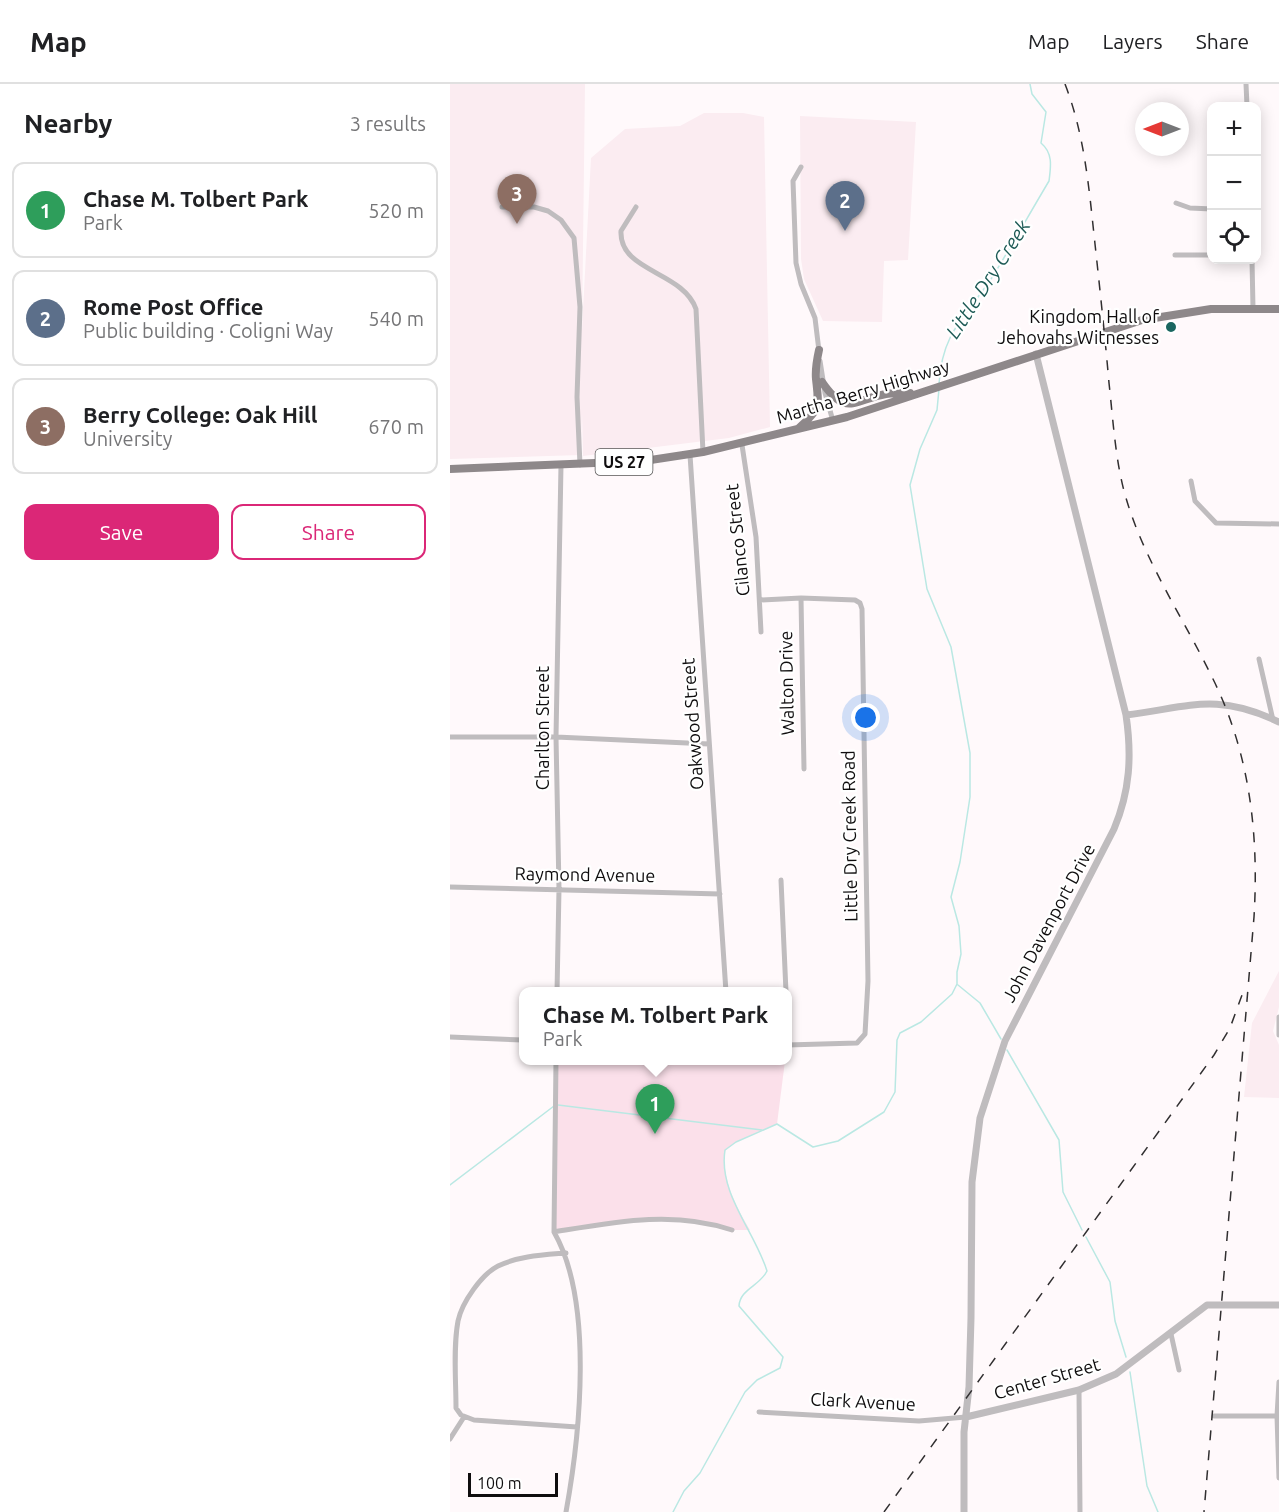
<!DOCTYPE html>
<meta charset="utf-8">
<style>
:root{--surface:#fff;--page:#f6f6f6;--text:#202124;--muted:#757577;--line:#e0e0e0;--accent:#db2777}
body{margin:0;font-family:Ubuntu,sans-serif;background:var(--page);color:var(--text)}
.controls{position:absolute;right:18px;top:18px;display:grid;overflow:hidden;border-radius:12px;box-shadow:0 3px 15px #0003}
.controls button{width:54px;height:54px;display:grid;place-items:center;padding:0;border:0;border-bottom:2px solid var(--line);background:var(--surface);color:var(--text);font:30px sans-serif}
.compass{position:absolute;left:685px;top:18px;width:54px;height:54px;border-radius:50%;background:var(--surface);box-shadow:0 3px 15px #0003;rotate:270deg}
.scale{position:absolute;left:18px;bottom:15px;width:90px;box-sizing:border-box;padding-left:6px;border:3px solid #0f0d0e;border-top:0;font-size:16px;line-height:21px;white-space:nowrap;color:#0f0d0e;-webkit-text-stroke:4px #fff;paint-order:stroke}
.you{position:absolute;left:416px;top:634px;width:21px;height:21px;margin:-15px;border:4px solid #fff;border-radius:50%;background:#1a73e8;box-shadow:0 0 0 9px #1a73e833}
.badge{display:grid;place-items:center;width:39px;height:39px;border-radius:50%;background:var(--accent);color:#fff;font-size:20px;font-weight:700}
.pin{position:absolute;translate:-50% -50px;filter:drop-shadow(0 2px 3px #0008)}
.pin::after{content:'';position:absolute;top:32px;width:21px;height:18px;background:inherit;clip-path:polygon(0 0,100% 0,50% 100%)}
.popup{position:absolute;left:69px;top:903px;width:273px;height:78px;box-sizing:border-box;display:grid;place-content:center;border-radius:12px;background:var(--surface);filter:drop-shadow(0 2px 4px #0005);font-size:20px;white-space:nowrap;color:var(--muted)}
.popup b{font-size:22px;color:var(--text)}
.popup::after{content:'';position:absolute;left:50%;top:100%;margin-left:-12px;border:12px solid transparent;border-top-color:var(--surface)}
.list{margin:0;padding:0;list-style:none}
h2{display:flex;justify-content:space-between;align-items:center;height:78px;margin:0;padding:0 24px;font-size:26px}
h2 small{font-size:20px;font-weight:400;color:var(--muted)}
.list li{display:grid;grid-template-columns:39px 1fr auto;gap:18px;align-items:center;box-sizing:border-box;height:96px;margin:0 12px 12px;padding:0 12px;border:2px solid var(--line);border-radius:12px}
.list b{display:block;font-size:22px;white-space:nowrap}
.list p{margin:0;font-size:20px;white-space:nowrap;color:var(--muted)}
.list em{font-size:20px;font-style:normal;color:var(--muted)}
.actions{display:flex;gap:12px;padding:18px 24px}
.actions a{flex:1;padding:14px 0;border:2px solid var(--accent);border-radius:12px;text-align:center;font-size:21px;color:var(--accent)}
.actions .main{background:var(--accent);color:#fff}
.icon{flex:none;width:33px;height:33px;fill:none;stroke:currentColor;stroke-width:2;stroke-linecap:round;stroke-linejoin:round}
.map{position:relative;flex:none;width:829px;height:1428px;overflow:hidden}
header{display:flex;align-items:center;gap:36px;box-sizing:border-box;height:84px;padding:0 30px;background:var(--surface);border-bottom:2px solid var(--line)}
header strong{font-size:28px}
nav{display:flex;gap:33px;margin-inline-start:auto;font-size:21px}
main{display:flex}
aside{flex:1;background:var(--surface)}
.map>svg:first-child{display:block}
.built{fill:#fbecf1}
.green{fill:#fbe0ea}
.lines{fill:none;stroke-linecap:round;stroke-linejoin:round}
.stream{stroke:#bae8e3;stroke-width:1.5}
.minor{stroke:#bfbcbe;stroke-width:5}
.tertiary{stroke:#bfbcbe;stroke-width:7}
.primary{stroke:#8e888a;stroke-width:8}
.rail{stroke:#312f30;stroke-width:1.5;stroke-dasharray:10 10;stroke-linecap:butt}
.poi-dot{fill:#1a6660;stroke:#fff;stroke-width:2}
.labels{text-anchor:middle;stroke-width:4.5;stroke-linejoin:round;paint-order:stroke}
.shield{fill:#fff;stroke:#575656;stroke-width:1.5}
.shield-label{font-size:16px;font-weight:bold;fill:#0f0d0e}
.poi-label{font-size:18px;fill:#0f0d0e;stroke:#fff;text-anchor:end}
.street-label{font-size:18px;fill:#0f0d0e;stroke:#fff}
.water-label{font-size:20px;font-style:italic;fill:#1e5b56;stroke:#fff}
</style>
<header>
<strong>Map</strong>
<nav><a>Map</a><a>Layers</a><a>Share</a></nav>
</header>
<main>
<aside>
<h2>Nearby<small>3 results</small></h2>
<ul class="list">
<li><span class="badge" style="background:#2e9e5b">1</span><div><b>Chase M. Tolbert Park</b><p>Park</p></div><em>520 m</em></li>
<li><span class="badge" style="background:#5c6f8a">2</span><div><b>Rome Post Office</b><p>Public building · Coligni Way</p></div><em>540 m</em></li>
<li><span class="badge" style="background:#8d6e63">3</span><div><b>Berry College: Oak Hill</b><p>University</p></div><em>670 m</em></li>
</ul>
<div class="actions"><a class="main">Save</a><a>Share</a></div>
</aside>
<div class="map">
<svg width="829" height="1428" viewBox="0 0 829 1428">
<rect width="100%" height="100%" fill="#fff9fb"/>
<!-- built -->
<path class="built" d="M 0,0 L 135,0 L 132,246 L 141,74 L 175,45 L 230,42 L 254,29 L 293,29 L 314,33 L 320,343 L 279,354 L 133,372 L 132,329 L 131,371 L 0,375 Z
M 350,32 L 466,38 L 458,176 L 434,177 L 432,238 L 373,237 L 354,195 L 351,175 Z
M 829,887 L 829,923 L 823,947 L 829,961 L 829,1014 L 794,1013 L 802,939 Z"/>
<!-- green -->
<path class="green" d="M 106,977 L 335,977 L 327,1040 L 286,1058 L 275,1067 C 271,1094 286,1123 300,1146 L 282,1146 L 262,1140 L 188,1134 L 104,1148 Z"/>
<g class="lines">
<!-- stream -->
<path class="stream" d="M 489,300 C 492,247 516,233 543,192 C 562,161 580,129 599,97 C 601,82 603,69 591,59 L 596,28 L 582,10 L 580,0
M 508,901 L 530,919 L 551,955
M 557,966 L 609,1056 L 613,1108 L 632,1146
M 108,1021 L 312,1046
M 0,1101 L 104,1022
M 636,1153 L 660,1198 L 665,1237 L 676,1273
M 680,1288 L 697,1402 L 708,1428
M 223,1428 L 234,1407 L 250,1389 L 295,1308 L 307,1296 L 330,1284 L 333,1273 L 289,1222 C 290,1205 310,1202 317,1187 C 305,1148 268,1109 275,1066 L 286,1058 L 327,1040 L 363,1063 L 388,1057 L 434,1028 L 445,1008 L 447,956 L 450,949 L 471,938 L 502,910 L 507,900 L 507,888 L 511,870 L 509,842 L 501,813 L 510,778 L 520,713 L 520,669 L 501,563 L 477,505 L 460,401 L 470,365 L 487,326 L 489,305"/>
<!-- minor -->
<path class="minor" d="M 796,0 L 797,22
M 351,83 L 343,97 L 346,179 L 351,200 L 365,234 L 369,267
M 726,119 L 740,124 L 762,125
M 52,123 L 84,123 L 98,127 L 111,136 L 124,154 L 130,223 L 127,313 L 130,381
M 186,123 L 171,147 C 169,188 233,187 246,225 L 253,368
M 725,171 L 762,171
M 802,176 L 803,224
M 370,277 L 375,309 L 383,337
M 292,361 L 306,453 L 311,548
M 240,371 L 276,908
M 741,397 L 745,417 L 766,439 L 829,440
M 351,514 L 354,685
M 310,516 L 351,514 L 405,516 L 410,519 L 412,525 L 418,897 L 415,950 L 407,959 L 337,961
M 809,575 L 823,636
M 0,653 L 106,653 L 259,660
M 331,796 L 336,908
M 0,803 L 270,810
M 107,908 L 109,805 L 106,653 L 111,381
M 829,933 L 829,951
M 337,948 L 337,961
M 0,953 L 73,956
M 106,976 L 104,1148 C 144,1218 130,1351 116,1428
M 104,1148 C 164,1138 223,1126 282,1146
M 116,1169 C 93,1171 69,1172 48,1182 C 32,1190 12,1218 8,1237 C 3,1264 6,1296 6,1324 L 11,1331 L 24,1336 L 127,1343
M 721,1250 L 729,1286
M 829,1298 L 827,1332 L 829,1394
M 629,1306 L 630,1428
M 309,1328 L 469,1337 L 516,1333
M 764,1332 L 827,1332
M 0,1355 L 14,1333"/>
<!-- tertiary -->
<path class="tertiary" d="M 676,631 C 740,623 766,608 829,638
M 516,1333 L 629,1306 L 666,1290 L 757,1221 L 829,1221
M 514,1428 L 514,1348 L 519,1303 L 521,1234 L 522,1098 L 530,1034 L 555,957 L 664,745 C 680,707 682,672 676,631 L 586,270"/>
<!-- primary -->
<path class="primary" d="M 372,298 C 396,333 403,316 436,310 C 444,309 452,309 460,309
M 349,344 C 371,324 369,323 366,295 C 365,285 367,275 369,266
M 0,385 L 194,377 L 253,368 L 397,333 L 692,236 L 761,225 L 829,225"/>
<!-- rail -->
<path class="rail" d="M 615,0 C 635,52 639,105 645,160 C 650,206 655,253 659,299 C 663,335 665,372 674,407 C 692,474 733,533 763,595 C 800,670 809,751 804,833 L 754,1428
M 434,1428 L 764,971 L 780,944 L 792,911"/>
</g>
<!-- markers -->
<circle class="poi-dot" cx="721" cy="243" r="6"/>
<g class="labels">
<!-- shield labels -->
<rect class="shield" x="145.5" y="365" width="57" height="26" rx="4.5"/>
<g class="shield-label">
<text x="174" y="384">US 27</text>
</g>
<!-- poi labels -->
<g class="poi-label">
<text x="709" y="239">Kingdom Hall of<tspan x="709" dy="21">Jehovahs Witnesses</tspan></text>
</g>
<!-- street labels -->
<g class="street-label">
<text transform="translate(413 308) rotate(-17)" y="6">Martha Berry Highway</text>
<text transform="translate(288 456) rotate(-96)" y="6">Cilanco Street</text>
<text transform="translate(337 599) rotate(-91)" y="6">Walton Drive</text>
<text transform="translate(243 640) rotate(-94)" y="6">Oakwood Street</text>
<text transform="translate(93 644) rotate(-90)" y="6">Charlton Street</text>
<text transform="translate(400 752) rotate(-91)" y="6">Little Dry Creek Road</text>
<text transform="translate(135 791) rotate(1)" y="6">Raymond Avenue</text>
<text transform="translate(599 839) rotate(-62)" y="6">John Davenport Drive</text>
<text transform="translate(597 1295) rotate(-16)" y="6">Center Street</text>
<text transform="translate(413 1318) rotate(3)" y="6">Clark Avenue</text>
</g>
<!-- water labels -->
<g class="water-label">
<text transform="translate(538 195) rotate(-57)" y="7">Little Dry Creek</text>
</g>
</g>
</svg>
<div class="controls">
<button>+</button>
<button>−</button>
<button><svg class="icon" aria-label="locate" viewBox="0 0 24 24"><circle cx="12" cy="12" r="6"/><path d="M12 2v4M12 18v4M2 12h4M18 12h4"/></svg></button>
</div>
<svg class="compass" viewBox="-18 -18 36 36"><path d="M0-13l5 13h-10z" fill="#e53935"/><path d="M0 13l5-13h-10z" fill="#757577"/></svg>
<div class="scale">100 m</div>
<div class="you"></div>
<div class="pin badge" style="left:205px;top:1050px;background:#2e9e5b">1</div>
<div class="popup"><b>Chase M. Tolbert Park</b>Park</div>
<div class="pin badge" style="left:395px;top:147px;background:#5c6f8a">2</div>
<div class="pin badge" style="left:67px;top:140px;background:#8d6e63">3</div>
</div>
</main>
